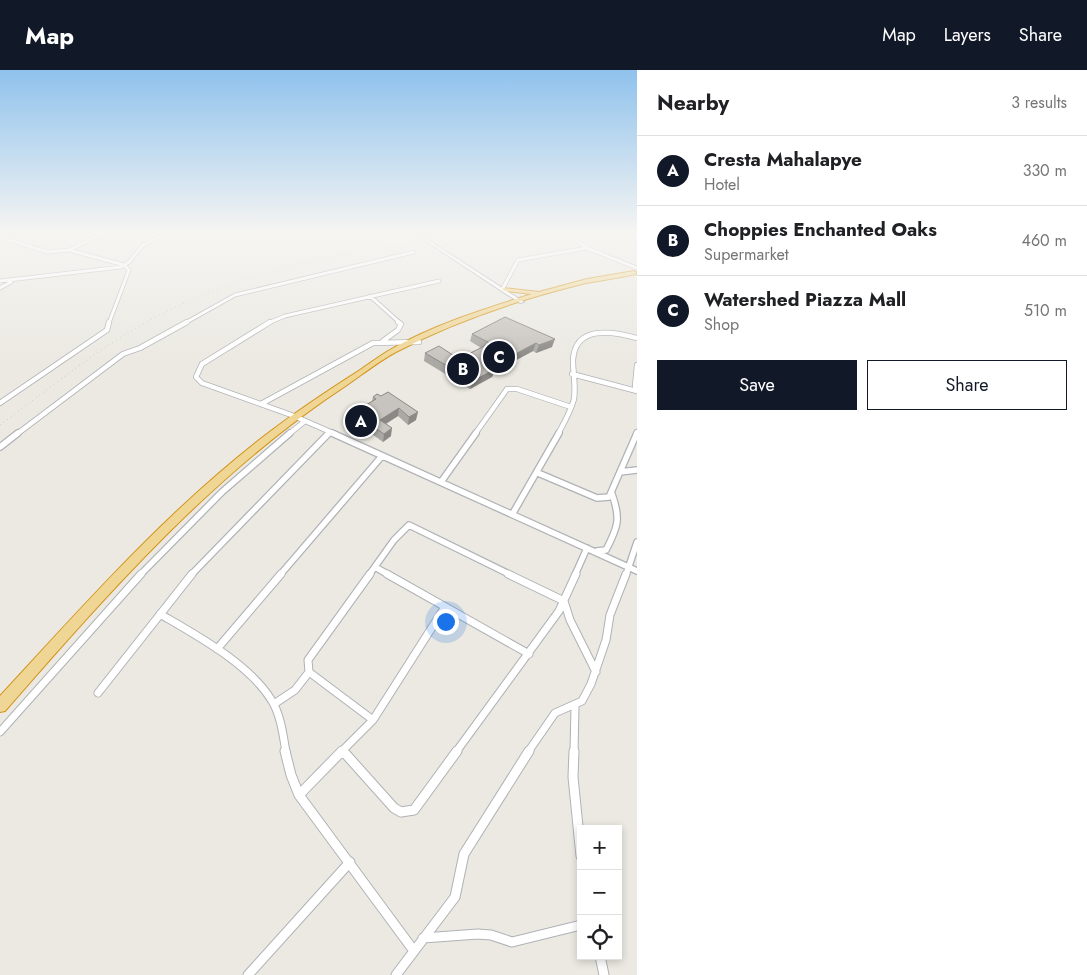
<!DOCTYPE html>
<meta charset="utf-8">
<style>
:root{--surface:#fff;--page:#f2f2f2;--text:#202124;--muted:#757577;--line:#e0e0e0;--accent:#111827}
body{margin:0;font-family:Jost,sans-serif;background:var(--page);color:var(--text)}
.controls{position:absolute;right:15px;bottom:15px;display:grid;overflow:hidden;border-radius:0px;box-shadow:0 2px 8px #0003}
.controls button{width:45px;height:45px;display:grid;place-items:center;padding:0;border:0;border-bottom:1px solid var(--line);background:var(--surface);color:var(--text);font:25px sans-serif}
.you{position:absolute;left:445px;top:551px;width:18px;height:18px;margin:-12px;border:4px solid #fff;border-radius:50%;background:#1a73e8;box-shadow:0 0 0 8px #1a73e833}
.badge{display:grid;place-items:center;width:32px;height:32px;border-radius:50%;background:var(--accent);color:#fff;font-size:16px;font-weight:700}
.pin{position:absolute;translate:-50% -50%;border:2px solid #fff;box-shadow:0 1px 5px #0006}
.list{margin:0;padding:0;list-style:none}
h2{display:flex;justify-content:space-between;align-items:center;height:65px;margin:0;padding:0 20px;font-size:21px}
h2 small{font-size:16px;font-weight:400;color:var(--muted)}
.list li{display:grid;grid-template-columns:32px 1fr auto;gap:15px;align-items:center;box-sizing:border-box;height:70px;padding:0 20px;border-top:1px solid var(--line)}
.list b{display:block;font-size:19px;white-space:nowrap}
.list p{margin:0;font-size:16px;white-space:nowrap;color:var(--muted)}
.list em{font-size:16px;font-style:normal;color:var(--muted)}
.actions{display:flex;gap:10px;padding:15px 20px}
.actions a{flex:1;padding:11px 0;border:1px solid var(--accent);border-radius:0px;text-align:center;font-size:18px;color:var(--accent)}
.actions .main{background:var(--accent);color:#fff}
.icon{flex:none;width:28px;height:28px;fill:none;stroke:currentColor;stroke-width:2;stroke-linecap:round;stroke-linejoin:round}
.map{position:relative;flex:none;width:637px;height:905px;overflow:hidden}
header{display:flex;align-items:center;gap:30px;box-sizing:border-box;height:70px;padding:0 25px;background:var(--accent);color:#fff}
header strong{font-size:24px}
nav{display:flex;gap:28px;margin-inline-start:auto;font-size:18px}
main{display:flex}
aside{flex:1;background:var(--surface)}
.map>svg:first-child{display:block}
.lines{fill:none;stroke-linecap:round;stroke-linejoin:round}
.street-far4-casing{stroke:#afb2b6;stroke-width:4.5}
.street-far3-casing{stroke:#afb2b6;stroke-width:6}
.street-far2-casing{stroke:#afb2b6;stroke-width:8}
.street-far1-casing{stroke:#afb2b6;stroke-width:9}
.street-casing{stroke:#afb2b6;stroke-width:11}
.secondary-casing{stroke:#afb1b6;stroke-width:2}
.highway-casing{stroke:#d2931b;stroke-width:2}
.street-far4{stroke:#fff;stroke-width:3}
.street-far3{stroke:#fff;stroke-width:4.5}
.street-far2{stroke:#fff;stroke-width:5.5}
.street-far1{stroke:#fff;stroke-width:7}
.street{stroke:#fff;stroke-width:9}
.secondary{fill:#fff;fill-rule:evenodd}
.highway{fill:#efd695;fill-rule:evenodd}
.rail{stroke:#b0b1b1;stroke-width:1;stroke-dasharray:0.5 4;stroke-linecap:butt}
.wall{fill:#aba9a4}
.shaded-wall{fill:#8b8986}
.building{fill:#c7c4bf;stroke:#8b8986}
</style>
<header>
<strong>Map</strong>
<nav><a>Map</a><a>Layers</a><a>Share</a></nav>
</header>
<main>
<div class="map">
<svg width="637" height="905" viewBox="0 0 637 905">
<rect width="100%" height="100%" fill="#ebe9e2"/>
<g class="lines">
<defs>
<path id="street-far4" d="M 102,164 L 69,180 L 124,195 L 129,200 L 109,253
M 567,164 L 587,178 L 637,198
M 0,167 L 48,182 L 69,180
M 0,211 L 121,197 L 129,192 L 143,175 L 165,164
M 0,218 L 11,212
M 503,218 L 518,190 L 587,178
M 370,226 L 400,253
M 185,253 L 235,225 L 414,182
M 268,253 L 285,246 L 439,211"/>
<path id="street-far3" d="M 270,252 L 202,294 L 196,307 L 202,313 L 294,346 L 335,364
M 383,271 L 398,260 L 401,254 L 398,252
M 637,295 L 635,316 L 637,320
M 572,304 L 637,321
M 0,333 L 107,260 L 109,252
M 261,334 L 373,273 L 419,272
M 17,364 L 123,284 L 140,278 L 187,252
M 289,364 L 305,351
M 328,364 L 330,362
M 475,364 L 507,319 L 517,319 L 571,337
M 558,364 C 564,353 571,341 574,329 C 576,316 573,303 573,290 C 575,255 612,261 637,268
M 636,364 L 637,362"/>
<path id="street-far2" d="M 332,363 L 637,501
M 0,377 L 18,363
M 620,402 L 637,400
M 538,403 L 597,428 L 609,427 L 637,363
M 441,412 L 476,363
M 513,443 L 559,363
M 597,481 L 606,480 C 618,457 621,449 612,424
M 375,497 L 389,505
M 140,505 L 222,422 L 290,363
M 191,505 L 329,363
M 280,505 L 382,386
M 369,505 L 394,470 L 409,455 L 511,505
M 575,505 L 587,478
M 626,505 L 637,472"/>
<path id="street-far1" d="M 370,504 L 308,590 L 309,602 L 373,650
M 387,504 L 529,584
M 508,504 L 564,531 L 570,550 L 596,602
M 160,544 C 196,565 250,594 272,631 C 281,646 283,665 286,682
M 217,579 L 281,504
M 98,623 L 192,504
M 274,634 L 295,620 L 309,602
M 0,662 L 141,504
M 341,682 L 373,650 L 445,537
M 456,682 L 559,541 L 576,504
M 528,682 L 555,643 L 582,631 L 591,614 L 606,570 L 610,545 L 626,504
M 574,682 L 575,636"/>
<path id="street" d="M 285,681 L 291,705 L 299,725 L 414,881
M 343,681 L 394,738 L 401,742 L 414,740 L 457,681
M 574,681 L 573,707 L 581,786
M 299,725 L 342,681
M 423,868 L 478,864 L 491,865 L 512,872 L 581,855
M 600,886 L 604,905
M 248,905 L 350,792
M 396,905 L 455,827 L 464,784 L 529,681"/>
<path id="secondary" d="M 415,164 L 419,164 L 524,232 L 520,233 Z"/>
<path id="highway" d="M 634,201 L 636,202 L 636,204 C 619,208 602,210 586,213 C 521,229 455,251 396,282 C 379,291 363,304 347,315 C 214,402 109,522 5,641 L 0,642 L 0,626 C 83,536 166,442 263,367 C 294,343 327,321 360,300 C 369,294 378,287 388,281 C 430,256 484,239 532,224 L 505,221 L 503,220 L 503,218 L 539,222 L 587,209 Z"/>
</defs>
<!-- street-far4 casing -->
<use href="#street-far4" class="street-far4-casing"/>
<!-- street-far3 casing -->
<use href="#street-far3" class="street-far3-casing"/>
<!-- street-far2 casing -->
<use href="#street-far2" class="street-far2-casing"/>
<!-- street-far1 casing -->
<use href="#street-far1" class="street-far1-casing"/>
<!-- street casing -->
<use href="#street" class="street-casing"/>
<!-- secondary casing -->
<use href="#secondary" class="secondary-casing"/>
<!-- highway casing -->
<use href="#highway" class="highway-casing"/>
<!-- street-far4 -->
<use href="#street-far4" class="street-far4"/>
<!-- street-far3 -->
<use href="#street-far3" class="street-far3"/>
<!-- street-far2 -->
<use href="#street-far2" class="street-far2"/>
<!-- street-far1 -->
<use href="#street-far1" class="street-far1"/>
<!-- street -->
<use href="#street" class="street"/>
<!-- secondary -->
<use href="#secondary" class="secondary"/>
<!-- highway -->
<use href="#highway" class="highway"/>
<!-- rail -->
<path class="rail" d="M 438,173 L 590,164
M 0,355 C 45,322 88,286 136,258 C 226,206 324,183 426,174"/>
</g>
<!-- wall -->
<path class="wall" d="M 505,247 L 552,277 L 536,283 L 533,281 L 494,302 L 492,307 L 470,319 L 424,291 L 425,283 L 459,289 L 481,278 L 470,271 L 472,264 Z
M 377,324 L 416,350 L 408,355 L 398,346 L 386,354 L 391,366 L 383,372 L 352,350 L 353,343 L 372,331 L 373,327 Z"/>
<!-- shaded-wall -->
<path class="shaded-wall" d="M 555,269 L 552,277 L 536,283 L 539,275 Z
M 536,273 L 533,281 L 494,302 L 492,307 L 470,319 L 473,311 L 491,297 Z
M 399,338 L 398,346 L 379,358 L 380,350 Z
M 418,342 L 416,350 L 408,355 L 409,347 Z
M 392,358 L 391,366 L 383,372 L 384,364 Z"/>
<!-- building -->
<path class="building" d="M 505,247 L 555,269 L 539,275 L 536,273 L 491,297 L 495,299 L 473,311 L 425,283 L 439,276 L 459,289 L 490,273 L 472,264 Z
M 388,322 L 418,342 L 409,347 L 399,338 L 380,350 L 392,358 L 384,364 L 353,343 L 376,329 L 373,327 L 377,324 L 381,326 Z"/>
<!-- sky -->
<linearGradient id="sky" x2="0" y2="1"><stop stop-color="#8fc2ed"/><stop offset="0.56" stop-color="#f6f5f2"/><stop offset="1" stop-color="#f6f5f2" stop-opacity="0"/></linearGradient>
<rect width="637" height="291" fill="url(#sky)"/>
</svg>
<div class="controls">
<button>+</button>
<button>−</button>
<button><svg class="icon" aria-label="locate" viewBox="0 0 24 24"><circle cx="12" cy="12" r="6"/><path d="M12 2v4M12 18v4M2 12h4M18 12h4"/></svg></button>
</div>
<div class="you"></div>
<div class="pin badge" style="left:361px;top:351px">A</div>
<div class="pin badge" style="left:463px;top:299px">B</div>
<div class="pin badge" style="left:499px;top:287px">C</div>
</div>
<aside>
<h2>Nearby<small>3 results</small></h2>
<ul class="list">
<li><span class="badge">A</span><div><b>Cresta Mahalapye</b><p>Hotel</p></div><em>330 m</em></li>
<li><span class="badge">B</span><div><b>Choppies Enchanted Oaks</b><p>Supermarket</p></div><em>460 m</em></li>
<li><span class="badge">C</span><div><b>Watershed Piazza Mall</b><p>Shop</p></div><em>510 m</em></li>
</ul>
<div class="actions"><a class="main">Save</a><a>Share</a></div>
</aside>
</main>
